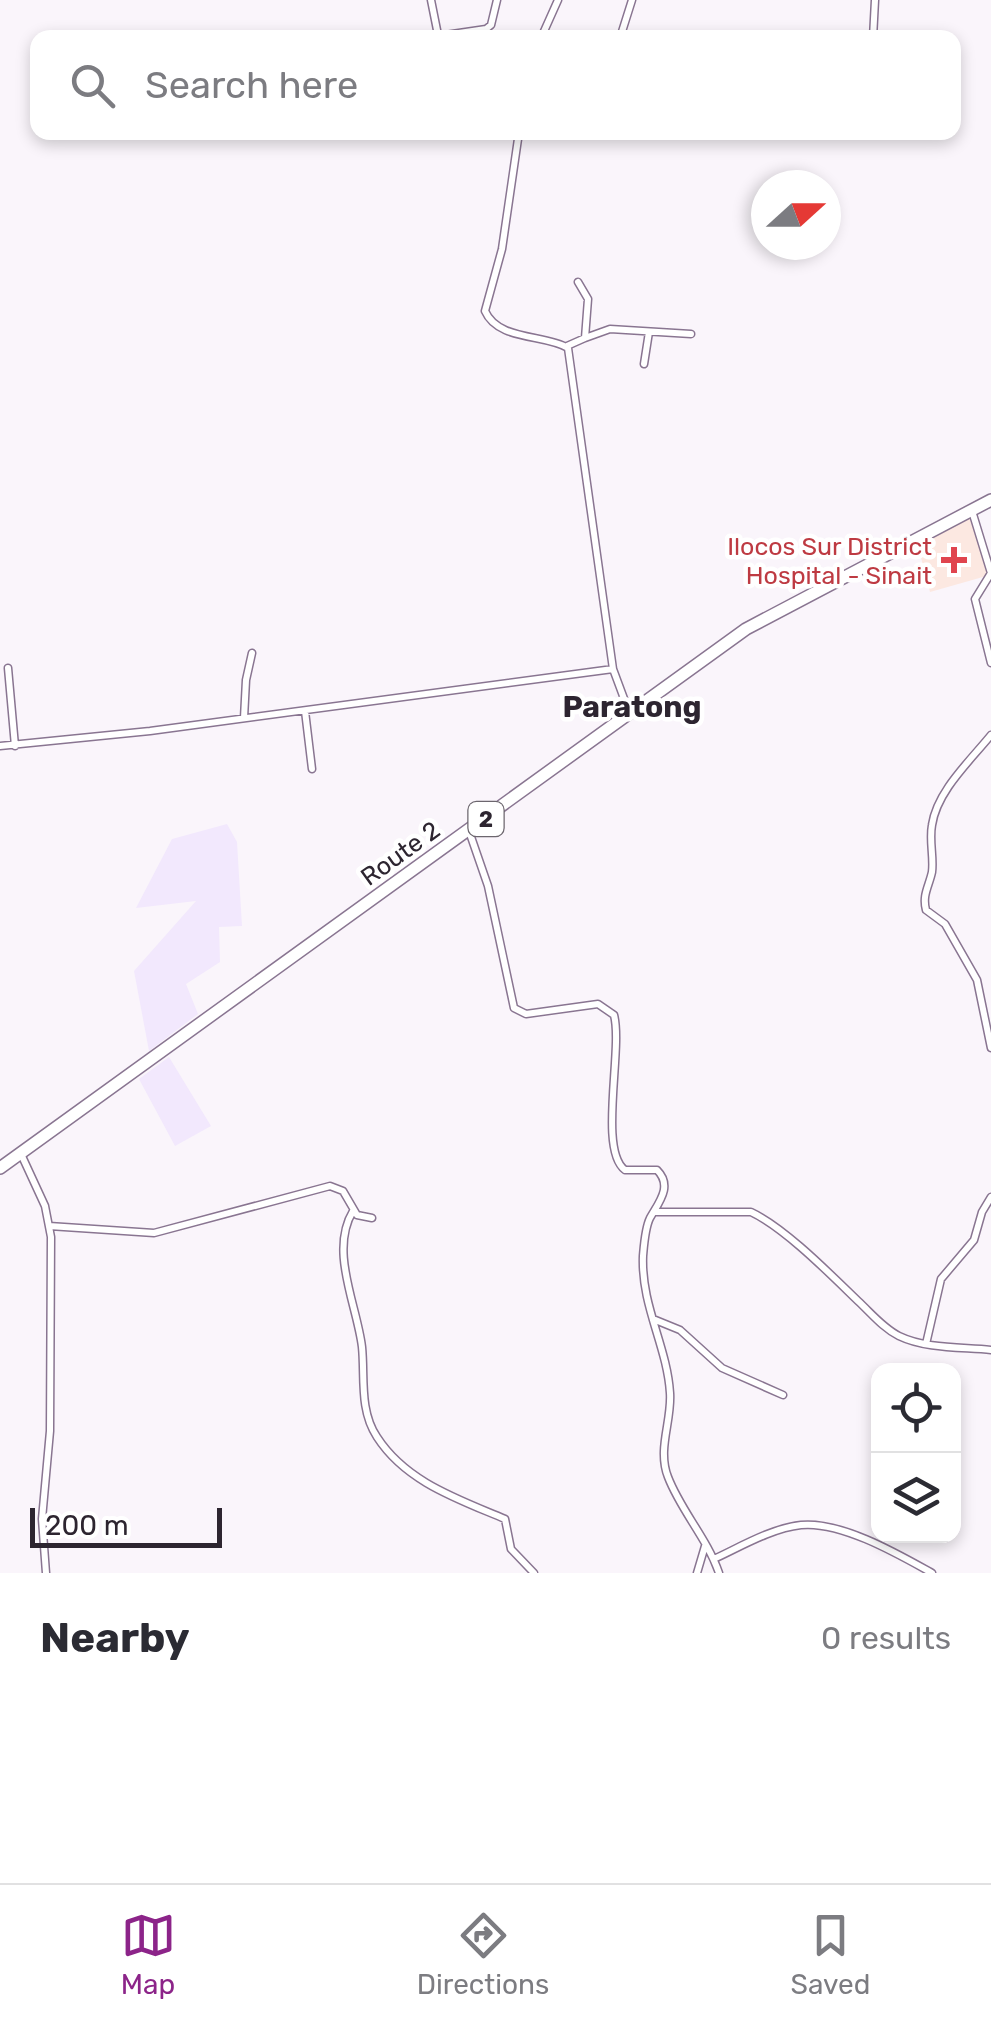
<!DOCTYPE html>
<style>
:root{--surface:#fff;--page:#f7f7f7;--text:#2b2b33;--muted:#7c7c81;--line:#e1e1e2;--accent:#8c2489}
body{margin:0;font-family:Rubik,sans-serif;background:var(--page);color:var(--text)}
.controls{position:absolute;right:30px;bottom:30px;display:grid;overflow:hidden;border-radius:20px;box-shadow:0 5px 15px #0003}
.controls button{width:90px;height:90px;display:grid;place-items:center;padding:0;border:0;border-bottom:2px solid var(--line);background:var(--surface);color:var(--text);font:50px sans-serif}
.compass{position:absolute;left:751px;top:170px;width:90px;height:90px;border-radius:50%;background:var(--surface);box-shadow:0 5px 15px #0003;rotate:69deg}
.scale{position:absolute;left:30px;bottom:25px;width:192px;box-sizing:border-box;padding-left:10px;border:5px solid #2d2530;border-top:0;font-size:28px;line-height:35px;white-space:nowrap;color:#2d2530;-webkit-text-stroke:8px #fff;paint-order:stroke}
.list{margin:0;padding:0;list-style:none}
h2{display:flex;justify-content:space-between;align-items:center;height:130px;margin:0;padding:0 40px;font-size:42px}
h2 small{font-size:32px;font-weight:400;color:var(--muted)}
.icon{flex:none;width:55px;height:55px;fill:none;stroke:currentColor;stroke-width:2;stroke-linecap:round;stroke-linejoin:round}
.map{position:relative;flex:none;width:991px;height:1573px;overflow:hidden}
.search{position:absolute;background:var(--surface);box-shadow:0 5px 15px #0003;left:30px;right:30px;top:30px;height:110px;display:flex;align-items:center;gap:25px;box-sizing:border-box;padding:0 35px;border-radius:20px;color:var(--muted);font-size:38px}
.sheet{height:310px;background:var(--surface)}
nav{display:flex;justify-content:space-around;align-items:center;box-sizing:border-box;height:140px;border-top:2px solid var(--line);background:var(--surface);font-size:28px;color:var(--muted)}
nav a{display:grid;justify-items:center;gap:5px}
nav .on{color:var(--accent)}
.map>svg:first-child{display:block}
.industrial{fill:#f2e8fd}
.medical{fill:#fce8e1}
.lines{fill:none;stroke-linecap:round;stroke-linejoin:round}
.street-casing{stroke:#897591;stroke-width:9}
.highway-casing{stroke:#897591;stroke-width:14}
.street{stroke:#fff;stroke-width:6}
.highway{stroke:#fff;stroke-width:11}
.health-dot{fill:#e0444e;stroke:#fff;stroke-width:4}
.labels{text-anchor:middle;stroke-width:9;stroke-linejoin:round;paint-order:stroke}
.shield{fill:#fff;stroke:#6c666e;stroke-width:2.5}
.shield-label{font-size:22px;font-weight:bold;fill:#2d2530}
.health-label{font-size:25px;fill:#be3a42;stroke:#fff;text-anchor:end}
.street-label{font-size:25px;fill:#2d2530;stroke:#fff}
.quarter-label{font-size:30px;font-weight:bold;fill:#2d2530;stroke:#fff}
</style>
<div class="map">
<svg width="991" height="1573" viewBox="0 0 991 1573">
<rect width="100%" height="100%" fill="#faf5fb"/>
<!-- industrial -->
<path class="industrial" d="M 227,824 L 237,842 L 242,926 L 219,927 L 220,962 L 186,984 L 198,1014 L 149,1051 L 134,971 L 196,901 L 136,908 L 172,839 Z
M 169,1057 L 211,1126 L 175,1146 L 139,1079 Z"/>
<!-- medical -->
<path class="medical" d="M 973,516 L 990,575 L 930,592 L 918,546 Z"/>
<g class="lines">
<defs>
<path id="street" d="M 431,0 L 438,35
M 425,38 L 486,29 L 491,25 L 497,0
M 541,38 L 558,0
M 620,38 L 632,0
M 873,38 L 875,0
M 519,132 L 502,249 L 485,311 C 498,341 545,334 568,348 L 613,669 L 629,712
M 585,338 L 610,329 L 691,334
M 567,346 L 585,338 L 588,299 L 578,282
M 644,364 L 649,332
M 972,511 L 991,573 L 975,599 L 991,663
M 8,668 L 15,746
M 305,711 L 312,769
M 244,718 L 246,680 L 252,653
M 991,735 C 970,761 937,791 932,825 C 929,841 934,857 932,872 C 929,886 922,895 926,910 L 945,924 L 977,980 L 991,1048
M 0,746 L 150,731 L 613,669
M 469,831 L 488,886 L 514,1008 L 526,1014 L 598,1004 L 614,1015 C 623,1049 598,1150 625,1170 L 657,1170 C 673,1186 659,1202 650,1218 C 645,1228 644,1245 643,1256 C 641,1306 667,1346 670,1393 C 672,1421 657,1449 668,1477 C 681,1511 707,1538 719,1573
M 21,1154 L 45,1206 L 51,1237 L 50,1431 L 42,1519 L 46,1573
M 353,1211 C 329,1251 357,1305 362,1347 C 365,1376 359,1410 377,1437 C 406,1482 458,1499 505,1519 L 511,1549 L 534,1573
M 655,1212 L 751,1212 C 785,1228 830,1274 858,1301 C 871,1313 883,1328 899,1336 C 926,1349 962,1347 991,1350
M 49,1226 L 154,1233 L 330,1186 L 343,1191 L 357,1215 L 372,1218
M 653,1319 L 680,1330 L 722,1368 L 783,1395
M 926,1344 L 941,1279 L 974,1240 L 982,1212 L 991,1197
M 714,1559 C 740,1547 772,1528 801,1525 C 841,1521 898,1554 932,1573
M 697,1573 L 705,1546"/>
<path id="highway" d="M 0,1168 L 746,629 L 991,500"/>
</defs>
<!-- street casing -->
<use href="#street" class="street-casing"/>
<!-- highway casing -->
<use href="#highway" class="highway-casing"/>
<!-- street -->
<use href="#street" class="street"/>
<!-- highway -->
<use href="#highway" class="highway"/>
</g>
<!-- markers -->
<path class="health-dot" d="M949 545h10v10h10v10h-10v10h-10v-10h-10v-10h10z"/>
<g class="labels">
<!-- shield labels -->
<rect class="shield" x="468.5" y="802" width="35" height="34" rx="8"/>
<g class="shield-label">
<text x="486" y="827">2</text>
</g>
<!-- health labels -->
<g class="health-label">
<text x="932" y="555">Ilocos Sur District<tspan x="932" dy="29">Hospital - Sinait</tspan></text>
</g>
<!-- street labels -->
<g class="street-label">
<text transform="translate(400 853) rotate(-36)" y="9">Route 2</text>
</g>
<!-- quarter labels -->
<g class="quarter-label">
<text x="632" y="717">Paratong</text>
</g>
</g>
</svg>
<div class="controls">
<button><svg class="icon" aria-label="locate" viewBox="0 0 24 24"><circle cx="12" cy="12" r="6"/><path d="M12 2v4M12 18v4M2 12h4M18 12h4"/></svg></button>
<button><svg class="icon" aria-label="layers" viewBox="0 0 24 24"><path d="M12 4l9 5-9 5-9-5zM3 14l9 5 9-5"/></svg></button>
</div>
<svg class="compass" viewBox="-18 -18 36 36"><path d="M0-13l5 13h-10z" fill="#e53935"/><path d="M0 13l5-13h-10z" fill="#7c7c81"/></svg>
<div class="scale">200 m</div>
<div class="search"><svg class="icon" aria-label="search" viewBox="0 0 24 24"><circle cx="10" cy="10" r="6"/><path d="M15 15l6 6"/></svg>Search here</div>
</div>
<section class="sheet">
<h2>Nearby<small>0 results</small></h2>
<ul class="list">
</ul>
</section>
<nav>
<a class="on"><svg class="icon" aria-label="map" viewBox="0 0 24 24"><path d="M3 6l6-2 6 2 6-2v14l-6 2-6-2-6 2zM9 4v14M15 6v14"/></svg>Map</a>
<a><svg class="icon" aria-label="directions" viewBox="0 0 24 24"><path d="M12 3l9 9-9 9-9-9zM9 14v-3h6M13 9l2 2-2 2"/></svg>Directions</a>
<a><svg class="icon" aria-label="saved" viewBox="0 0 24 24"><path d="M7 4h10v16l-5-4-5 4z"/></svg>Saved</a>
</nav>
